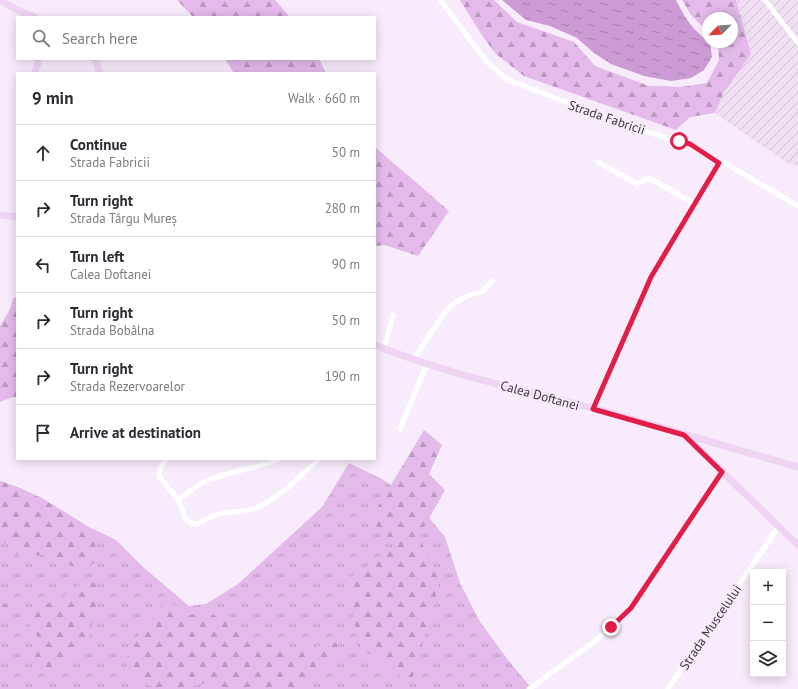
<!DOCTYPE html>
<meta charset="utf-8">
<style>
:root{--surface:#fff;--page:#f2f2f3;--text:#2b2b33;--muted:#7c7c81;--line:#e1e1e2}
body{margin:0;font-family:"PT Sans",sans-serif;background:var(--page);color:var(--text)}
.controls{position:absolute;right:12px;bottom:12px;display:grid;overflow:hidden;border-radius:0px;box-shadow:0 2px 10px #0003}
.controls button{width:36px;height:36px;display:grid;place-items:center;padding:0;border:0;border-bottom:1px solid var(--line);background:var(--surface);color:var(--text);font:20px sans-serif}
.compass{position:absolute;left:702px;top:12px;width:36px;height:36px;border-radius:50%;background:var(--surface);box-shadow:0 2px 10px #0003;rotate:245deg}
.stop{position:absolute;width:12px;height:12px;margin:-9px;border:3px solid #e11d48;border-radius:50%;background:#fff}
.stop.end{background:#e11d48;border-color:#fff;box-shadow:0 1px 4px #0008}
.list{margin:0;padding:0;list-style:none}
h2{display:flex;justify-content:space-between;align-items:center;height:52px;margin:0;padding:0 16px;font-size:17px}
h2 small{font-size:13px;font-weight:400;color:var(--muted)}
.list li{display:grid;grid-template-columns:26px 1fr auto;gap:12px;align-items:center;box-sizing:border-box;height:56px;padding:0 16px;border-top:1px solid var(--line)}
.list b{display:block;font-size:15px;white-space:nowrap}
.list p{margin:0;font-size:13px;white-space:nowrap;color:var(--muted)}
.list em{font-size:13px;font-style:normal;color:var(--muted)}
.icon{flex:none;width:22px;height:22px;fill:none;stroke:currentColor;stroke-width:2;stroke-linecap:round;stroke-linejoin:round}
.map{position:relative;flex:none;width:798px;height:689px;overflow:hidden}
.search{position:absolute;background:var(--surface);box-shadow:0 2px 10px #0003;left:16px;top:16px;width:360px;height:44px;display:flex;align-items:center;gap:10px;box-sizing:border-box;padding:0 14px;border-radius:0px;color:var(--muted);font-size:15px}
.panel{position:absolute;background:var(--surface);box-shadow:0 2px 10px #0003;left:16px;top:72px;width:360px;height:388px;border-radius:0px}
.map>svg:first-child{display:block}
.industrial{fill:url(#industrial-furrows)}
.grass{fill:url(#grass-tufts)}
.forest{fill:url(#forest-firs)}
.water{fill:url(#water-ripples)}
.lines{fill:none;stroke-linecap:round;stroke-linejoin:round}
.minor{stroke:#fff;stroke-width:5}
.secondary{stroke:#efd4f4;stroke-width:7}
.route{stroke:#e11d48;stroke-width:5}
.labels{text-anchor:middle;stroke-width:4;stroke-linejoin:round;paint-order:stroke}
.street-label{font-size:13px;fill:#3e383e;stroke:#f8ebfb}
</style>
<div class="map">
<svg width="798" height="689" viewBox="0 0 798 689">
<defs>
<pattern id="industrial-furrows" width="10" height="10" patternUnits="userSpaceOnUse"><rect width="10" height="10" fill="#f0def3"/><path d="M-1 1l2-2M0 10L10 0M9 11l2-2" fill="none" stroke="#cfbfd1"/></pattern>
<pattern id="grass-tufts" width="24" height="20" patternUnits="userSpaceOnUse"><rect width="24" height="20" fill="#e4baeb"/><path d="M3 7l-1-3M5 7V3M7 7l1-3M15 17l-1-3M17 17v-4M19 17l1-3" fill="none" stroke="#ba98c0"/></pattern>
<pattern id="forest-firs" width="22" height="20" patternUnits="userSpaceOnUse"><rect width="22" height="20" fill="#e4baeb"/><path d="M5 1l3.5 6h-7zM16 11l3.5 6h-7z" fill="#ba98c0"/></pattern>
<pattern id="water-ripples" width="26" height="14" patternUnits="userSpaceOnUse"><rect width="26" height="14" fill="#cc9ad4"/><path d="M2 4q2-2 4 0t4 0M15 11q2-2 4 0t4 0" fill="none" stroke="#a77fad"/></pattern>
</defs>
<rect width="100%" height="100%" fill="#f8ebfb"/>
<!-- industrial -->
<path class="industrial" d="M 736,0 L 798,0 L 798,166 L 789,164 L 771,152 L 715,113 L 724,92 L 751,54 Z"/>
<!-- grass -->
<path class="grass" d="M 349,463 L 382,479 L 416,502 L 445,537 L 460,583 L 480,622 L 508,660 L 532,689 L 0,689 L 0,481 L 20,488 L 42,498 L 87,526 L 116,540 L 143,567 L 189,606 L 206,604 L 238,584 L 322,507 Z"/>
<!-- forest -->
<path class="forest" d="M 177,0 L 275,0 L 290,17 L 193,17 Z
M 460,0 L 494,0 L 517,22 L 574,42 L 595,66 L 649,86 L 681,87 L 707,83 L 719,60 L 718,44 L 717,42 L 732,42 L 732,18 L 708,18 L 708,32 L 691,15 L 682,0 L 736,0 L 751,54 L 724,92 L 715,113 L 690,117 L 676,130 L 524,76 L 496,54 L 483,37 Z
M 225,59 L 319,59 L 326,73 L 234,73 Z
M 375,147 L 449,211 L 418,256 L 384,245 L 375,246 Z
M 17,296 L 17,397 L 13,397 L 0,402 L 0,326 L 10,309 L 13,299 Z
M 424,430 L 442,445 L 429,474 L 445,490 L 419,537 L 440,581 L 411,684 L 358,646 L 347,580 L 396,546 L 370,520 Z
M 0,481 C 27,490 45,500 69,515 C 74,518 82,522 87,527 C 95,536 97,549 96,561 L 88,568 C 83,568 79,568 75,567 C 60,562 45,548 30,558 L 19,557 C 14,548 10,543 0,540 Z
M 89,581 L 98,585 L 101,595 L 97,602 L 88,642 L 78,654 L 67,658 L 49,674 C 31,668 33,652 38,637 C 28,624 26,623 34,608 L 60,599 L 71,589 Z
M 0,602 L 6,604 L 9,611 L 5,619 L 0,622 Z
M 170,602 L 191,615 L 206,611 L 285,653 L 338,642 L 336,653 L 302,686 L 302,689 L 214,689 L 209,682 L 180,689 L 161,689 L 132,680 L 126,664 L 129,650 L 156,609 Z"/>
<!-- water -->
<path class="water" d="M 502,0 L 676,0 C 686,20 693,30 710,43 L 712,57 L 704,70 L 691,78 L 671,81 L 644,76 L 611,64 L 594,53 L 577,38 L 550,26 L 526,20 Z"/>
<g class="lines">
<!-- minor -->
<path class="minor" d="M 440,0 L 487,62 L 505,78 L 514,82 L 628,126 L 690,145 L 719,163 L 725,163 L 798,206
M 765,0 L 798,43
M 598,162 L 637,184 L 647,179 L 651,179 L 695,204
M 384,349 L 393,315
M 413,360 L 445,312 L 453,304 L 465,297 L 483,291 L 492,281
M 593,409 L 651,277 L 719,163
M 400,429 L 427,364
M 167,459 C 162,464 159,468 159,476 L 178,500 L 186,519 L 191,523 L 197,524 C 204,521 210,516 219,514 C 230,511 242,513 253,509 C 278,500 299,477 319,459
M 178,500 C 186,494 195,487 204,482 C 228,471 255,469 280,459
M 529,689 L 594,642 L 631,608 L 722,472
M 668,689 L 779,526"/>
<!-- secondary -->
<path class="secondary" d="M 0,0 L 17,10 L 35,17
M 95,59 L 100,73
M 35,73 L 39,59
M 0,215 L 17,217
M 375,345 C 443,373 516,388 588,407 C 658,426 728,447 798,467
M 685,436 L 798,545"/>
</g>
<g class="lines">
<!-- route -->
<path class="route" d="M 611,627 L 631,608 L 722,472 L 684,435 L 593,409 L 651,277 L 719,163 L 690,144 L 679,141"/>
</g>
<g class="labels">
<!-- street labels -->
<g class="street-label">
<text transform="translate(607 117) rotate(19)" y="5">Strada Fabricii</text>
<text transform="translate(540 395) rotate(15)" y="5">Calea Doftanei</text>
<text transform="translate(710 627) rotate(-56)" y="5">Strada Muscelului</text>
</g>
</g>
</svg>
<div class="controls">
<button>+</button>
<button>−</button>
<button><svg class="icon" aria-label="layers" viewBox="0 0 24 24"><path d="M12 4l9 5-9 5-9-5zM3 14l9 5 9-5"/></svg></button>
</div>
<svg class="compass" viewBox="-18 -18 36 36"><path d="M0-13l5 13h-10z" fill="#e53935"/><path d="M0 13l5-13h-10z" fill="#7c7c81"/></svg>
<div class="stop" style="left:679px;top:141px"></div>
<div class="stop end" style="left:611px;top:627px"></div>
<div class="search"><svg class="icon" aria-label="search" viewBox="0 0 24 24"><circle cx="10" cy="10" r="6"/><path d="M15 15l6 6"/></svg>Search here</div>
<section class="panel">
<h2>9 min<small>Walk · 660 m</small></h2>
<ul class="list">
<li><svg class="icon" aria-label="ahead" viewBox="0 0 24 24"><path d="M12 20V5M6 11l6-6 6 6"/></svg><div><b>Continue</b><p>Strada Fabricii</p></div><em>50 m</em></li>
<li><svg class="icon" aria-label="right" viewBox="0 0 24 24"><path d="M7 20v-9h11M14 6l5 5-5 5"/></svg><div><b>Turn right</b><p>Strada Târgu Mureș</p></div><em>280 m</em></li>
<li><svg class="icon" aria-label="left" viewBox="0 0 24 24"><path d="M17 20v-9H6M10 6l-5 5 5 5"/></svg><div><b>Turn left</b><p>Calea Doftanei</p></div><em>90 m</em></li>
<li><svg class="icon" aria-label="right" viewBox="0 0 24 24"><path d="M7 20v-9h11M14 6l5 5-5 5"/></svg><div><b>Turn right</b><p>Strada Bobâlna</p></div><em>50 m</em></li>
<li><svg class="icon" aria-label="right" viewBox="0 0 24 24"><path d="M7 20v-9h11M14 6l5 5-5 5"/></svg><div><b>Turn right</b><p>Strada Rezervoarelor</p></div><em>190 m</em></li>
<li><svg class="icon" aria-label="arrive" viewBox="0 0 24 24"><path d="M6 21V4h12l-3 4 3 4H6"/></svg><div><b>Arrive at destination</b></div></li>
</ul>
</section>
</div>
